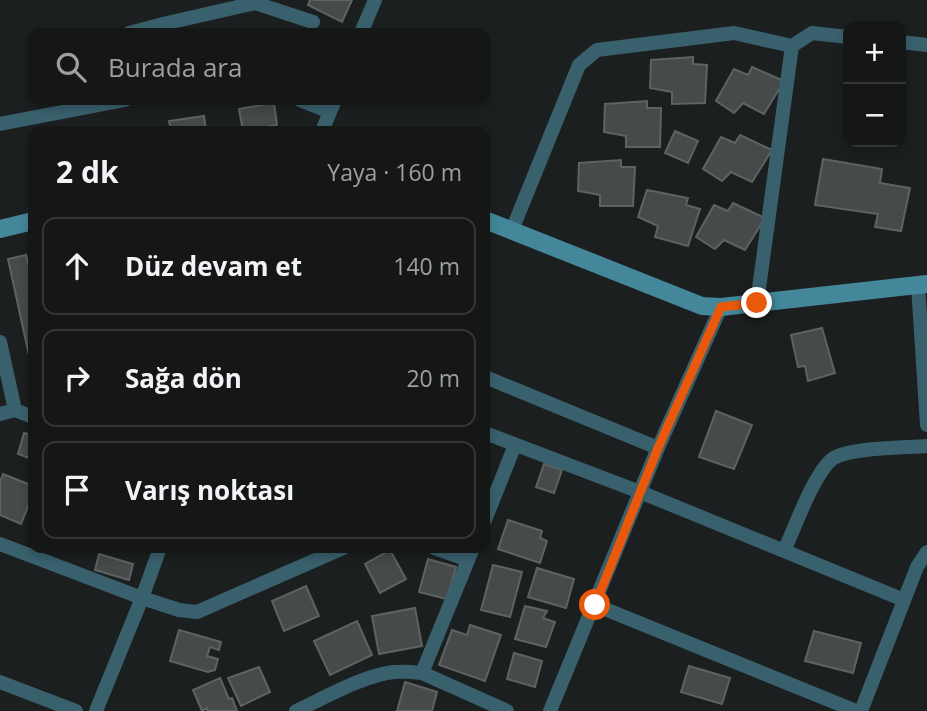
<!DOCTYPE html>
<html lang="tr">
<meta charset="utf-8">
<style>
:root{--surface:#151717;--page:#1e2020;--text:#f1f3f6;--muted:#9d9fa1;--line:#343636}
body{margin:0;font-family:"Open Sans",sans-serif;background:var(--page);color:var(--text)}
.controls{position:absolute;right:21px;top:21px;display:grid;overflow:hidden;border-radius:14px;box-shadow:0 4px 10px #0003}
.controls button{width:63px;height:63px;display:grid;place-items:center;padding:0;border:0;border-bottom:2px solid var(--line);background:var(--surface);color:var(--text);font:35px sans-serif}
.stop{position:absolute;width:21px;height:21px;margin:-16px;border:5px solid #ea580c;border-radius:50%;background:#fff}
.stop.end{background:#ea580c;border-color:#fff;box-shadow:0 2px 7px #0008}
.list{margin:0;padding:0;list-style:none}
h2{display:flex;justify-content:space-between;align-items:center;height:91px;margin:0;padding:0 28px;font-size:30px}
h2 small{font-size:23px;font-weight:400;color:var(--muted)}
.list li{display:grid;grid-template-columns:46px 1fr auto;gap:21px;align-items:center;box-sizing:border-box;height:98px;margin:0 14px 14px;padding:0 14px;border:2px solid var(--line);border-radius:14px}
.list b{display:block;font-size:26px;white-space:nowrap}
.list em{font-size:23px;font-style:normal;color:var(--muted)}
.icon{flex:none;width:38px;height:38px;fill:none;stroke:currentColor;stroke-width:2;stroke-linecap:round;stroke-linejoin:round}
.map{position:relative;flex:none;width:927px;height:711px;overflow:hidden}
.search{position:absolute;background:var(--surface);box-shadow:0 4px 10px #0003;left:28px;top:28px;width:462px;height:77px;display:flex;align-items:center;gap:18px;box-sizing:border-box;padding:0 24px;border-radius:14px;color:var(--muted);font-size:26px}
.panel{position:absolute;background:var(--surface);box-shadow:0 4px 10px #0003;left:28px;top:126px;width:462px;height:427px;border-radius:14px}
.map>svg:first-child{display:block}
.building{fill:#474a4b;stroke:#5f6263;stroke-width:2}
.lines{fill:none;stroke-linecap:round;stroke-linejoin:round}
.street{stroke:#39616d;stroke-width:14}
.secondary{stroke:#44879a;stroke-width:18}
.route{stroke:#ea580c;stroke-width:9}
</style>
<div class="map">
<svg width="927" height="711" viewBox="0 0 927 711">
<rect width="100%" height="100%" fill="#1c1f1f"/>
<!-- building -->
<path class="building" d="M 310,0 L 352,0 L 342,22 L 308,5 Z
M 693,57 L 693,64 L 707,65 L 705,103 L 672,104 L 672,92 L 650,88 L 651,60 Z
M 752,67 L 784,81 L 764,114 L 743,103 L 734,113 L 716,101 L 734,69 L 748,75 Z
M 647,101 L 647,108 L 661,108 L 660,147 L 626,147 L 626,136 L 604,132 L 605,104 Z
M 274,103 L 277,125 L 243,131 L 239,109 Z
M 204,116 L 206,131 L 171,131 L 169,121 Z
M 675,131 L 698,141 L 688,163 L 665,153 Z
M 740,135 L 772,150 L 752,182 L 731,172 L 722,181 L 703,169 L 721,137 L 735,143 Z
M 823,159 L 882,169 L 880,183 L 910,188 L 901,231 L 875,227 L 878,214 L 815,205 Z
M 621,160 L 621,167 L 635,167 L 633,206 L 600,206 L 600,195 L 578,191 L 579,163 Z
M 647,190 L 688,198 L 686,205 L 700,209 L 688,246 L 655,237 L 658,226 L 638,217 Z
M 733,203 L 765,218 L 745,250 L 724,240 L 715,249 L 696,237 L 714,205 L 728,211 Z
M 26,255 L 33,285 L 33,374 L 8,259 Z
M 822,328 L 835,373 L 808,381 L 805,366 L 798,367 L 791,335 Z
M 716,411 L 752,425 L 734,469 L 699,457 Z
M 24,433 L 33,435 L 33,443 L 29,458 L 18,454 Z
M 544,464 L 562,470 L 554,493 L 536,487 Z
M 3,474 L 33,486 L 33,494 L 21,524 L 0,515 L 0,482 Z
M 508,520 L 542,531 L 540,538 L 547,541 L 540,563 L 498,549 Z
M 390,550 L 406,579 L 380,593 L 365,564 Z
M 99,554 L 133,564 L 129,580 L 95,570 Z
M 428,559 L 456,567 L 447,599 L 419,592 Z
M 493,565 L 522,572 L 510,617 L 481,610 Z
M 537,568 L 574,579 L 566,608 L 528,597 Z
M 306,586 L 319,616 L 284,631 L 272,601 Z
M 525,606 L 547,611 L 543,618 L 555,622 L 546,647 L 515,639 Z
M 415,608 L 422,646 L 379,654 L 372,616 Z
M 357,621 L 372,655 L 330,675 L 314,641 Z
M 470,625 L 501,635 L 485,681 L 439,665 L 452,630 L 467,635 Z
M 179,630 L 221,642 L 219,650 L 210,647 L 207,656 L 218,659 L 215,670 L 208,672 L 170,661 Z
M 814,631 L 861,643 L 853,673 L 805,661 Z
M 514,653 L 542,661 L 535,687 L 507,679 Z
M 689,666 L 730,678 L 722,704 L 681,692 Z
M 259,667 L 270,692 L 241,706 L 228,678 Z
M 220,678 L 229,699 L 232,698 L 237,711 L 208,711 L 207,708 L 202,711 L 193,690 Z
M 405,682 L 437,692 L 432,711 L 397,711 Z"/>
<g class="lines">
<!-- street -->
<path class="street" d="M 129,33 L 163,24 L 255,3 L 313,22
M 361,33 L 375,0
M 901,42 L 927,45
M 300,100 L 330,112
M 0,124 L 125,100
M 322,131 L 335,100
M 512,230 L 579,65 L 597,50 L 734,33 L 792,46 L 812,33 L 848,37
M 918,285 L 927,425
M 757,303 L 792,46
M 0,342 L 15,410 L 33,417
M 485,377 L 658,448
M 0,414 L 15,410
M 485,433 L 640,492 L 904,600
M 485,520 L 515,445
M 0,544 L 142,598 L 179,610 L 197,612 L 343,548
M 434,548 L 468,560
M 784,551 C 795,527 813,476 831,460 C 846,447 906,448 927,446
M 595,605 L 856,711
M 422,673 L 473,548
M 0,682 L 76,711
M 96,711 L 142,598 L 160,548
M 296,711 C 324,698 364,675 394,672 C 404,671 413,672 422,673 L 507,711
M 550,711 L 658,448 L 721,307
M 861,711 L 917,567 L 927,552"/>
<!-- secondary -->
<path class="secondary" d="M 485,220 L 702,306 L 721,307 L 927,284
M 0,229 L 33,221"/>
</g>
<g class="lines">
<!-- route -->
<path class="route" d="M 595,605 L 658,448 L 721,307 L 757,303"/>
</g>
</svg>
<div class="controls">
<button>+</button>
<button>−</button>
</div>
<div class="stop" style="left:595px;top:605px"></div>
<div class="stop end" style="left:757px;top:303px"></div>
<div class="search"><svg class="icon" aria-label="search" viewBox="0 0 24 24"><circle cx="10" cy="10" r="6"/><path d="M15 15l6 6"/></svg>Burada ara</div>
<section class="panel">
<h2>2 dk<small>Yaya · 160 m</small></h2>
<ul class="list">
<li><svg class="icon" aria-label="ahead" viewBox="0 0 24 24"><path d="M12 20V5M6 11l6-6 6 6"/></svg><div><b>Düz devam et</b></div><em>140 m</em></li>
<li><svg class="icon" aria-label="right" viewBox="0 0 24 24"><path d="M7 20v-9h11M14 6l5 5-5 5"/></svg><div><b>Sağa dön</b></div><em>20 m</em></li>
<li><svg class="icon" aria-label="arrive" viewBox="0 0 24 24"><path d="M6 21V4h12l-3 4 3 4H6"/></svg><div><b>Varış noktası</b></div></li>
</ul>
</section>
</div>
